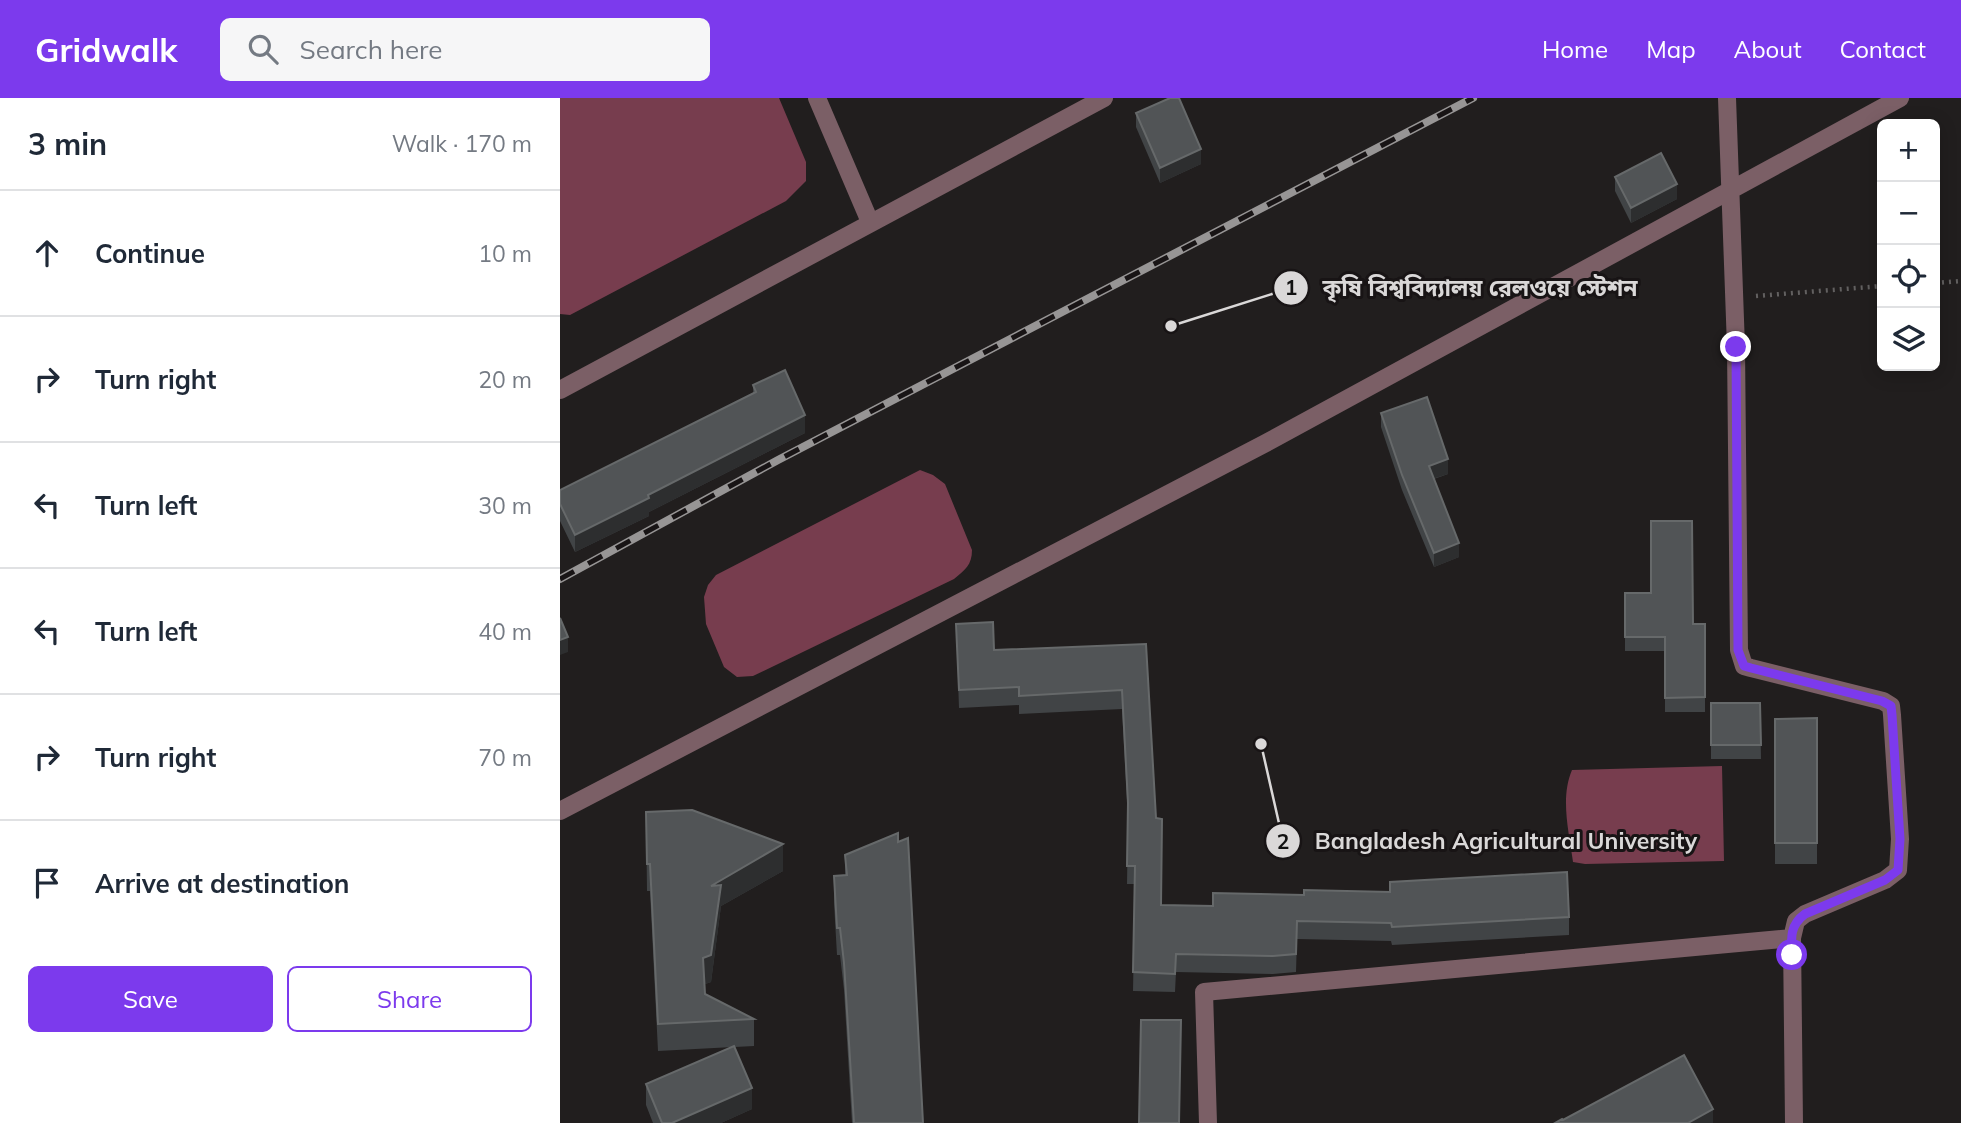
<!DOCTYPE html>
<meta charset="utf-8">
<style>
:root{--surface:#fff;--page:#f6f6f7;--text:#1f2937;--muted:#747a83;--line:#e0e1e3;--accent:#7c3aed}
body{margin:0;font-family:Mulish,"Noto Sans Bengali",sans-serif;background:var(--page);color:var(--text)}
.controls{position:absolute;right:21px;top:21px;display:grid;overflow:hidden;border-radius:10px;box-shadow:0 4px 18px #0003}
.controls button{width:63px;height:63px;display:grid;place-items:center;padding:0;border:0;border-bottom:2px solid var(--line);background:var(--surface);color:var(--text);font:35px sans-serif}
.stop{position:absolute;width:21px;height:21px;margin:-16px;border:5px solid #7c3aed;border-radius:50%;background:#fff}
.stop.end{background:#7c3aed;border-color:#fff;box-shadow:0 2px 7px #0008}
.list{margin:0;padding:0;list-style:none}
h2{display:flex;justify-content:space-between;align-items:center;height:91px;margin:0;padding:0 28px;font-size:30px}
h2 small{font-size:23px;font-weight:400;color:var(--muted)}
.list li{display:grid;grid-template-columns:46px 1fr auto;gap:21px;align-items:center;box-sizing:border-box;height:126px;padding:0 28px;border-top:2px solid var(--line)}
.list b{display:block;font-size:26px;white-space:nowrap}
.list em{font-size:23px;font-style:normal;color:var(--muted)}
.actions{display:flex;gap:14px;padding:21px 28px}
.actions a{flex:1;padding:16px 0;border:2px solid var(--accent);border-radius:10px;text-align:center;font-size:24px;color:var(--accent)}
.actions .main{background:var(--accent);color:#fff}
.icon{flex:none;width:38px;height:38px;fill:none;stroke:currentColor;stroke-width:2;stroke-linecap:round;stroke-linejoin:round}
.map{position:relative;flex:none;width:1401px;height:1025px;overflow:hidden}
header{display:flex;align-items:center;gap:42px;box-sizing:border-box;height:98px;padding:0 35px;background:var(--accent);color:#fff}
header strong{font-size:33px}
nav{display:flex;gap:38px;margin-inline-start:auto;font-size:24px}
.search{width:490px;height:63px;background:var(--page);display:flex;align-items:center;gap:18px;box-sizing:border-box;padding:0 24px;border-radius:10px;color:var(--muted);font-size:26px}
main{display:flex}
aside{flex:1;background:var(--surface)}
.map>svg:first-child{display:block}
.water{fill:#773d4e}
.lines{fill:none;stroke-linecap:round;stroke-linejoin:round}
.path{stroke:#626060;stroke-width:4.5;stroke-dasharray:2 5;stroke-linecap:butt}
.minor{stroke:#7b5f66;stroke-width:18}
.rail-casing{stroke:#979595;stroke-width:8}
.rail{stroke:#181415;stroke-width:5;stroke-dasharray:16;stroke-linecap:butt}
.wall{fill:#414446}
.shaded-wall{fill:#2d2e2f}
.building{fill:#515456;stroke:#66696a;stroke-width:2}
.route{stroke:#7c3aed;stroke-width:9}
.leader{fill:none;stroke:#dad8d8;stroke-width:2.5}
.callout-dot{fill:#dad8d8;stroke:#181415;stroke-width:2.5}
.mark-label{font-size:21px;text-anchor:middle;font-weight:bold;fill:#111}
.callout-label{font-size:23px;text-anchor:middle;font-weight:bold;fill:#dad8d8;stroke:#181415;stroke-width:6;stroke-linejoin:round;paint-order:stroke}
</style>
<header>
<strong>Gridwalk</strong>
<div class="search"><svg class="icon" aria-label="search" viewBox="0 0 24 24"><circle cx="10" cy="10" r="6"/><path d="M15 15l6 6"/></svg>Search here</div>
<nav><a>Home</a><a>Map</a><a>About</a><a>Contact</a></nav>
</header>
<main>
<aside>
<h2>3 min<small>Walk · 170 m</small></h2>
<ul class="list">
<li><svg class="icon" aria-label="ahead" viewBox="0 0 24 24"><path d="M12 20V5M6 11l6-6 6 6"/></svg><div><b>Continue</b></div><em>10 m</em></li>
<li><svg class="icon" aria-label="right" viewBox="0 0 24 24"><path d="M7 20v-9h11M14 6l5 5-5 5"/></svg><div><b>Turn right</b></div><em>20 m</em></li>
<li><svg class="icon" aria-label="left" viewBox="0 0 24 24"><path d="M17 20v-9H6M10 6l-5 5 5 5"/></svg><div><b>Turn left</b></div><em>30 m</em></li>
<li><svg class="icon" aria-label="left" viewBox="0 0 24 24"><path d="M17 20v-9H6M10 6l-5 5 5 5"/></svg><div><b>Turn left</b></div><em>40 m</em></li>
<li><svg class="icon" aria-label="right" viewBox="0 0 24 24"><path d="M7 20v-9h11M14 6l5 5-5 5"/></svg><div><b>Turn right</b></div><em>70 m</em></li>
<li><svg class="icon" aria-label="arrive" viewBox="0 0 24 24"><path d="M6 21V4h12l-3 4 3 4H6"/></svg><div><b>Arrive at destination</b></div></li>
</ul>
<div class="actions"><a class="main">Save</a><a>Share</a></div>
</aside>
<div class="map">
<svg width="1401" height="1025" viewBox="0 0 1401 1025">
<rect width="100%" height="100%" fill="#211e1e"/>
<!-- water -->
<path class="water" d="M 0,0 L 219,0 L 246,64 L 246,83 L 226,103 L 10,217 L 0,216 Z
M 360,372 L 373,377 L 385,386 L 412,452 C 412,467 405,472 394,481 L 193,578 L 177,579 L 164,569 L 146,526 L 144,499 L 148,487 L 156,477 Z
M 1162,668 L 1164,763 L 1025,766 L 1013,764 C 1009,734 1000,700 1012,672 Z"/>
<g class="lines">
<!-- path -->
<path class="path" d="M 1375,185 L 1401,183
M 1196,198 L 1322,188"/>
<!-- minor -->
<path class="minor" d="M 257,0 L 310,124
M 1167,0 L 1176,249 L 1179,552 L 1184,568 L 1191,570 L 1323,603 L 1331,608 L 1332,617 L 1340,741 L 1338,772 L 1325,782 L 1245,816 L 1236,823 L 1232,840 L 1234,1025
M 0,292 L 544,0
M 0,713 L 704,346 L 1340,0
M 648,1025 L 644,894 L 1232,840"/>
<defs>
<path id="rail" d="M 0,481 L 218,362 L 913,0"/>
</defs>
<!-- rail casing -->
<use href="#rail" class="rail-casing"/>
<!-- rail -->
<use href="#rail" class="rail"/>
</g>
<!-- wall -->
<path class="wall" d="M 576,15 L 641,66 L 600,85 L 576,29 Z
M 1055,79 L 1117,101 L 1071,125 L 1055,93 Z
M 193,287 L 245,335 L 89,414 L 89,418 L 15,454 L 0,423 L 0,392 L 193,295 Z
M 821,315 L 888,376 L 874,381 L 899,459 L 874,469 L 842,392 L 821,329 Z
M 1065,495 L 1133,526 L 1145,526 L 1145,614 L 1105,614 L 1105,553 L 1065,553 Z
M 396,526 L 434,552 L 586,546 L 601,807 L 1009,819 L 1009,837 L 832,847 L 831,843 L 737,841 L 736,874 L 713,876 L 616,874 L 615,894 L 573,893 L 575,786 L 567,786 L 568,720 L 562,611 L 459,616 L 459,607 L 399,610 Z
M 1151,605 L 1200,605 L 1201,661 L 1151,661 Z
M 1257,620 L 1257,766 L 1215,766 L 1215,621 Z
M 86,714 L 223,773 L 161,808 L 151,884 L 145,886 L 145,896 L 194,921 L 194,948 L 175,949 L 192,1011 L 161,1025 L 93,1025 L 86,1007 L 86,986 L 173,949 L 98,953 L 90,793 L 87,793 Z
M 285,757 L 363,1025 L 292,1025 L 284,892 L 280,857 L 277,857 L 274,805 L 274,778 L 285,777 Z"/>
<!-- shaded-wall -->
<path class="shaded-wall" d="M 641,51 L 641,66 L 600,85 L 600,70 Z
M 1117,86 L 1117,101 L 1071,125 L 1071,110 Z
M 245,317 L 245,335 L 89,414 L 89,418 L 15,454 L 15,437 L 88,397 Z
M 888,361 L 888,376 L 869,382 L 869,368 Z
M 899,445 L 899,459 L 874,469 L 874,455 Z
M 8,539 L 8,554 L 0,557 L 0,542 Z
M 223,746 L 223,773 L 161,808 L 151,884 L 143,887 L 143,860 L 151,788 Z
M 192,990 L 192,1011 L 161,1025 L 112,1025 Z
M 1153,1011 L 1153,1025 L 1128,1025 Z"/>
<!-- building -->
<path class="building" d="M 610,0 L 619,0 L 641,51 L 600,70 L 576,15 Z
M 1101,55 L 1117,86 L 1071,110 L 1055,79 Z
M 225,272 L 245,317 L 88,397 L 89,400 L 15,437 L 0,406 L 0,392 L 196,294 L 193,287 Z
M 867,299 L 888,361 L 869,368 L 899,445 L 874,455 L 842,377 L 821,315 Z
M 1091,423 L 1132,423 L 1133,526 L 1145,526 L 1145,599 L 1105,600 L 1105,539 L 1065,539 L 1065,495 L 1091,495 Z
M 0,520 L 8,539 L 0,542 Z
M 433,524 L 434,552 L 586,546 L 596,720 L 602,721 L 601,807 L 653,808 L 653,795 L 744,797 L 744,792 L 830,794 L 830,784 L 1007,774 L 1009,819 L 832,829 L 831,825 L 737,823 L 736,856 L 713,858 L 616,856 L 615,876 L 573,874 L 575,768 L 567,768 L 568,705 L 562,592 L 459,598 L 459,589 L 399,592 L 396,526 Z
M 1151,605 L 1200,605 L 1201,647 L 1151,647 Z
M 1257,620 L 1257,745 L 1215,745 L 1215,621 Z
M 132,712 L 223,746 L 151,788 L 161,787 L 151,857 L 143,860 L 145,896 L 194,921 L 98,926 L 90,766 L 87,766 L 86,714 Z
M 338,735 L 338,744 L 348,740 L 363,1025 L 294,1025 L 284,865 L 280,830 L 277,830 L 274,778 L 287,777 L 285,757 Z
M 581,922 L 621,922 L 619,1025 L 579,1025 Z
M 174,948 L 192,990 L 112,1025 L 102,1025 L 86,986 Z
M 1124,957 L 1153,1011 L 1128,1025 L 995,1025 L 1002,1021 L 1003,1022 Z"/>
<g class="lines">
<!-- route -->
<path class="route" d="M 1176,249 L 1178,552 L 1184,568 L 1191,570 L 1322,603 L 1331,608 L 1332,617 L 1340,741 L 1338,772 L 1325,782 L 1245,816 C 1230,827 1231,839 1232,857"/>
</g>
<!-- callouts -->
<path class="leader" d="M611 228L731 190M701 646L723 743"/>
<g class="callout-dot">
<circle cx="611" cy="228" r="7"/>
<circle cx="701" cy="646" r="7"/>
<circle cx="731" cy="190" r="18"/>
<circle cx="723" cy="743" r="18"/>
</g>
<g class="mark-label">
<text x="731" y="197">1</text>
<text x="723" y="751">2</text>
</g>
<g class="callout-label">
<text x="920" y="198">কৃষি বিশ্ববিদ্যালয় রেলওয়ে স্টেশন</text>
<text x="946" y="751">Bangladesh Agricultural University</text>
</g>
</svg>
<div class="controls">
<button>+</button>
<button>−</button>
<button><svg class="icon" aria-label="locate" viewBox="0 0 24 24"><circle cx="12" cy="12" r="6"/><path d="M12 2v4M12 18v4M2 12h4M18 12h4"/></svg></button>
<button><svg class="icon" aria-label="layers" viewBox="0 0 24 24"><path d="M12 4l9 5-9 5-9-5zM3 14l9 5 9-5"/></svg></button>
</div>
<div class="stop" style="left:1232px;top:857px"></div>
<div class="stop end" style="left:1176px;top:249px"></div>
</div>
</main>
